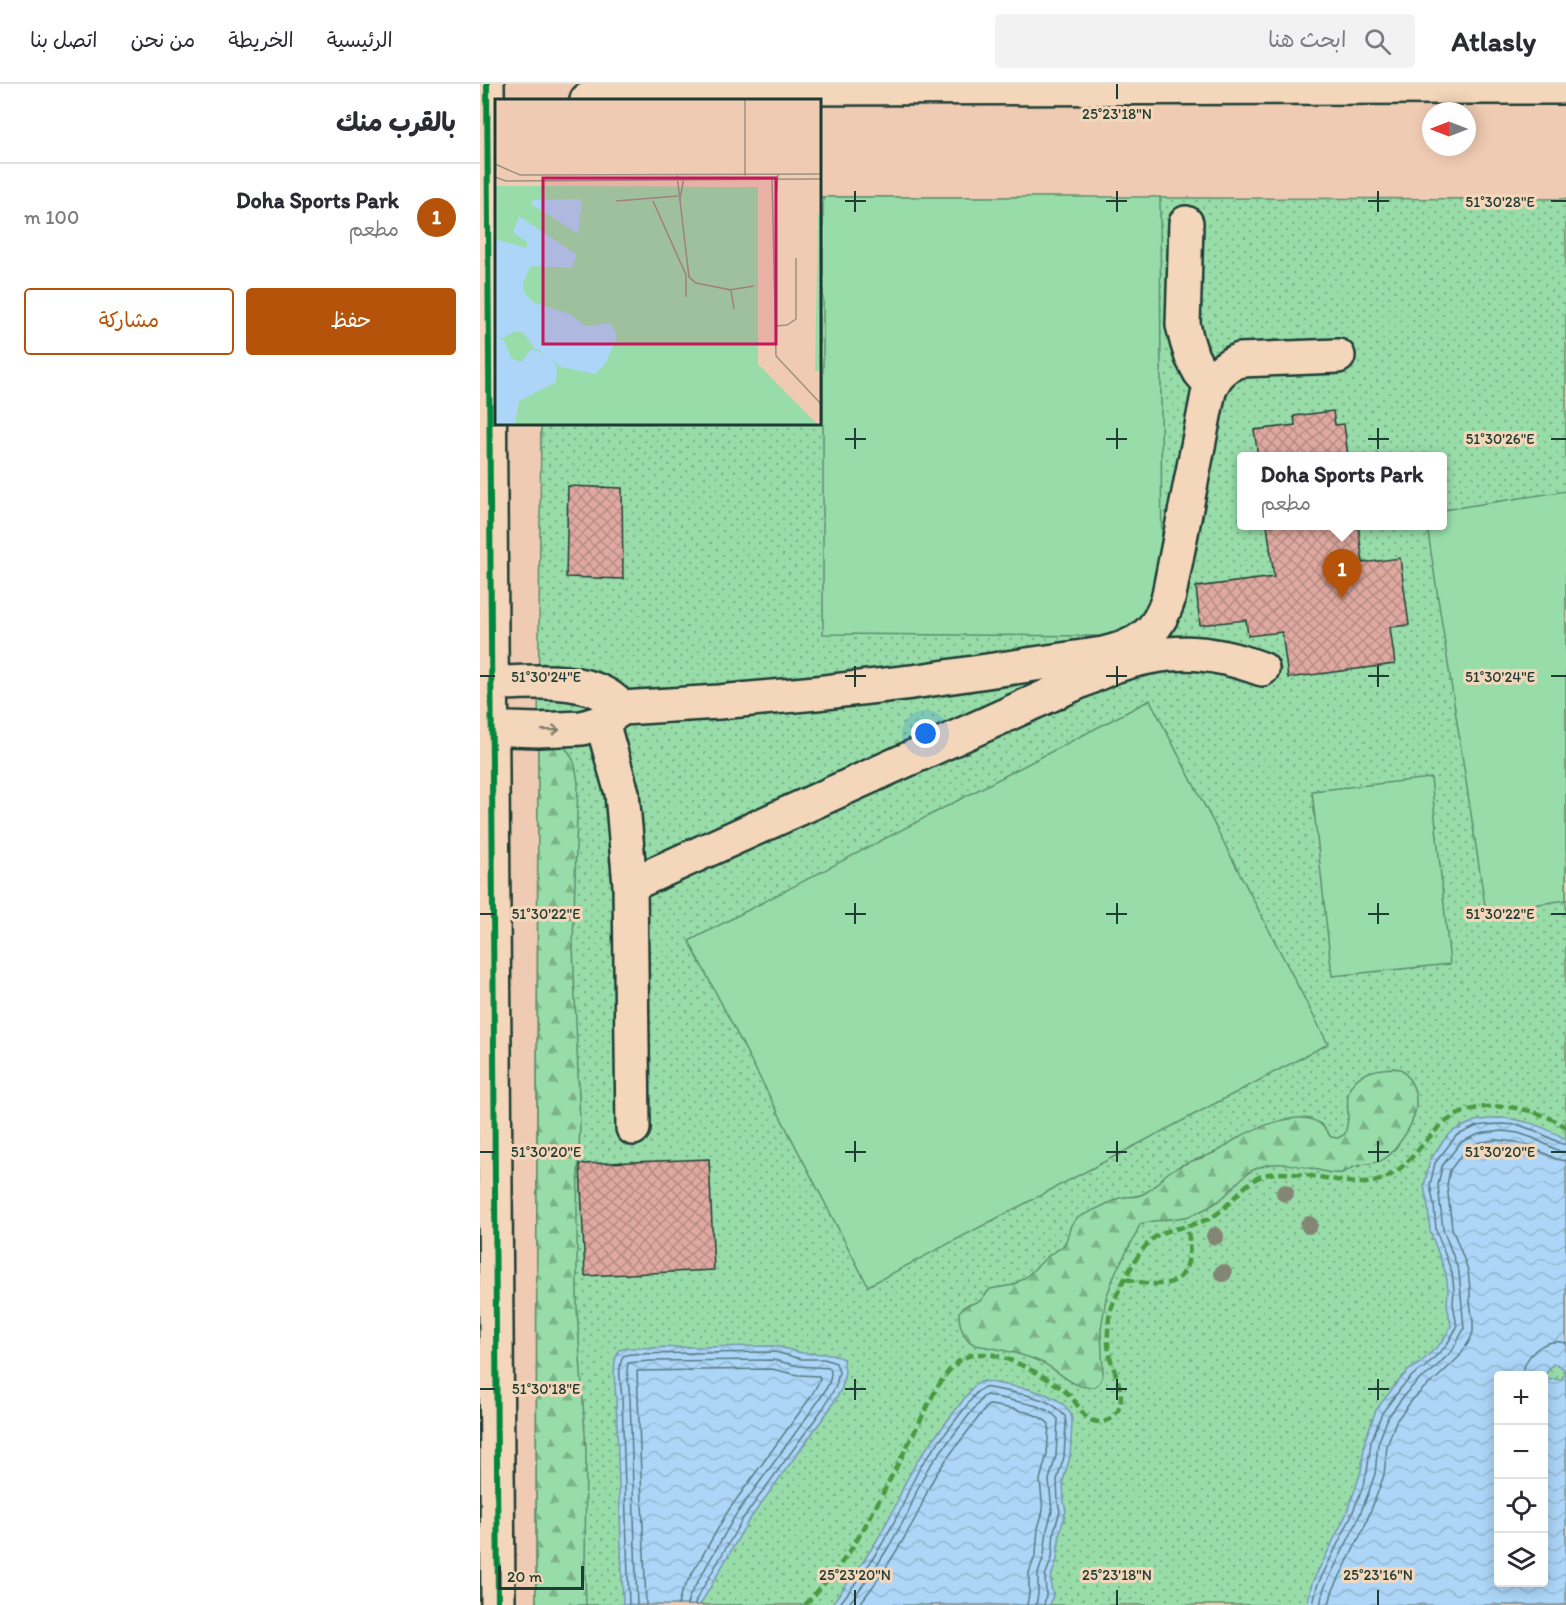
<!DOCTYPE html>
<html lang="ar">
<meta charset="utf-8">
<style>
:root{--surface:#fff;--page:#f2f2f3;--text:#2b2b33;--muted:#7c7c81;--line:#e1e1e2;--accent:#b45309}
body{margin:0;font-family:Itim,"Playpen Sans Arabic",sans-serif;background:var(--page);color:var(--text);direction:rtl}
.controls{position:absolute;right:18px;bottom:18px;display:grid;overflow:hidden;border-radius:6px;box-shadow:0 3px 15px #0003}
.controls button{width:54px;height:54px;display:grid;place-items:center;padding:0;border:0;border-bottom:2px solid var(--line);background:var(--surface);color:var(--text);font:30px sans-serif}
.compass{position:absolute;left:942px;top:18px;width:54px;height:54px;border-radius:50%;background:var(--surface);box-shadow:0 3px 15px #0003;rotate:270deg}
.scale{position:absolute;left:18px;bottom:15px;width:86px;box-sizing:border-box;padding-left:6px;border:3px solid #1f3d34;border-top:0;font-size:16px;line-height:21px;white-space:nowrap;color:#1f3d34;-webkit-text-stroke:4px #f4d7ba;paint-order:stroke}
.you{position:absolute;left:446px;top:650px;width:21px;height:21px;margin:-15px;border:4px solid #fff;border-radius:50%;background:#1a73e8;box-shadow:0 0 0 9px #1a73e833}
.badge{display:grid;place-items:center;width:39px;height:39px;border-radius:50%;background:var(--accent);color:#fff;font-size:20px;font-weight:700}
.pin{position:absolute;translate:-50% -50px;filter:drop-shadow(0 2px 3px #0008)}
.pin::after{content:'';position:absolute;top:32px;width:21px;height:18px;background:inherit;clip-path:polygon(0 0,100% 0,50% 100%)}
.popup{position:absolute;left:757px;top:368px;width:210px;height:78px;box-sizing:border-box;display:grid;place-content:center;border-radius:6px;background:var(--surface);filter:drop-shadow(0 2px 4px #0005);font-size:20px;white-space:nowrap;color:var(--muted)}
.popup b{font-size:22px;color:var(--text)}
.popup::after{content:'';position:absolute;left:50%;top:100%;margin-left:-12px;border:12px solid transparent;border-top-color:var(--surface)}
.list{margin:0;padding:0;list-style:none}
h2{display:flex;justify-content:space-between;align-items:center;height:78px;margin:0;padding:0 24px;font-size:26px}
h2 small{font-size:20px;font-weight:400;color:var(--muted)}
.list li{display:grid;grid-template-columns:39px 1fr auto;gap:18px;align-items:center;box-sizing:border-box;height:108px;padding:0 24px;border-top:2px solid var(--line)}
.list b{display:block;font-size:22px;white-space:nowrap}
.list p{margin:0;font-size:20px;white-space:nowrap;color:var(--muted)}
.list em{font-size:20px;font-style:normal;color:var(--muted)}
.actions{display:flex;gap:12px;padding:18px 24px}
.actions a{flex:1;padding:14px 0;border:2px solid var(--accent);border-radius:6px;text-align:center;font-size:21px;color:var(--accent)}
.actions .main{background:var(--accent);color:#fff}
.icon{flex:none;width:33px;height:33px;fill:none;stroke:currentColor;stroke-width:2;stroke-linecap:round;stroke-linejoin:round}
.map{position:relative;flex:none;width:1086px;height:1521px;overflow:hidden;direction:ltr}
header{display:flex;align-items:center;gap:36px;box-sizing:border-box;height:84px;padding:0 30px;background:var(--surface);border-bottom:2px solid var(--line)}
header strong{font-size:28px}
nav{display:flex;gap:33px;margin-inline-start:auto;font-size:21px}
.search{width:420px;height:54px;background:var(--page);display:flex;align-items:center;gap:15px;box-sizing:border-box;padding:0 21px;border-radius:6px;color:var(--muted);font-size:22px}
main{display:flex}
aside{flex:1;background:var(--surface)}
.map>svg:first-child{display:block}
.grass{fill:url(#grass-dots);stroke:#5c8d6e;stroke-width:1.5;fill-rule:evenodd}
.forest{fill:url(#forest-firs);stroke:#5c8d6e;stroke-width:1.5}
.pitch{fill:#98dda9;stroke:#5c8d6e;stroke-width:1.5}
.water{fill:url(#water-waves);stroke:#7498a9;stroke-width:1.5;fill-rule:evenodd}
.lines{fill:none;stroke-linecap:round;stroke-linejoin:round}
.shore{stroke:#577a82;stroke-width:1.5}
.building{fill:url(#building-cross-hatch);stroke:#1f3d34;stroke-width:1.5}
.minor-casing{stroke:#1f3d34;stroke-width:38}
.minor{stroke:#f4d7ba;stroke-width:33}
.quiet{stroke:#4a9a42;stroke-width:4.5;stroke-dasharray:9 4.5;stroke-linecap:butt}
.cycleway-casing{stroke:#f4d7ba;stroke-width:10}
.cycleway{stroke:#00873e;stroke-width:6}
.tree{fill:#848674}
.oneway{stroke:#7f8270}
.ticks{fill:none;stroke:#1f3d34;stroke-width:2}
.inset-road{fill:none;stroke:#9c9280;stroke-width:1.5}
.view{fill:#c2185b;fill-opacity:0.15;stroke:#c2185b;stroke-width:3}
.inset-edge{fill:none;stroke:#1f3d34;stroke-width:3}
.ticks-label{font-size:15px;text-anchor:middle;fill:#1f3d34;stroke:#f4d7ba;stroke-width:6;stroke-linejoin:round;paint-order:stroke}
</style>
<header>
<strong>Atlasly</strong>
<div class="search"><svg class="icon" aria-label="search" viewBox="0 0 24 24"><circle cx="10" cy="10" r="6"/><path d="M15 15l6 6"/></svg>ابحث هنا</div>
<nav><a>الرئيسية</a><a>الخريطة</a><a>من نحن</a><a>اتصل بنا</a></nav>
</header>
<main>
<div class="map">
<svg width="1086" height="1521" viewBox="0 0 1086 1521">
<defs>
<pattern id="grass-dots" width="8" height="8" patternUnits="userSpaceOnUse" patternTransform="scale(1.5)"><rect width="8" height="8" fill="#98dda9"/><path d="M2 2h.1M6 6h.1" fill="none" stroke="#7bb48a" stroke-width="1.8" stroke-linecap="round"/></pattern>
<pattern id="forest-firs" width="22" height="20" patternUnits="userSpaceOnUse" patternTransform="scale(1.5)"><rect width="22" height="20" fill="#98dda9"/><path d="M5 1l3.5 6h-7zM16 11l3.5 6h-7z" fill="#7bb48a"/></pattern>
<pattern id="water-waves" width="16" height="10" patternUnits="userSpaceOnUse" patternTransform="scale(1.5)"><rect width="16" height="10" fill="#acd5f7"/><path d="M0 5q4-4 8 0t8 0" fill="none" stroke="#94b8d4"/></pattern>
<pattern id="building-cross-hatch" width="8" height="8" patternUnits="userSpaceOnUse" patternTransform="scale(1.5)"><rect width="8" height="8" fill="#e0a9a0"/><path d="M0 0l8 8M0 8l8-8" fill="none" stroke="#b58b83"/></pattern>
</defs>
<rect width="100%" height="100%" fill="#f0cbb3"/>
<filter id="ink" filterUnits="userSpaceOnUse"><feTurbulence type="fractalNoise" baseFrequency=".0167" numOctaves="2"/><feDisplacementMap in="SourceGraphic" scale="12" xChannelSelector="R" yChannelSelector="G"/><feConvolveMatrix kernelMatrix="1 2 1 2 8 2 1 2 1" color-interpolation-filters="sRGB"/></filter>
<g filter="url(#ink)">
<!-- grass -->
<path class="grass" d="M 339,113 L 1086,115 L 1086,1521 L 56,1521 L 58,646 L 61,339 L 339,339 ZM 762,372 L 962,372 L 962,442 L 762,442 ZM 1018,1292 L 1064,1292 L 1064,1498 L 1018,1498 Z"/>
<!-- forest -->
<path class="forest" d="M 58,656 C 64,657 72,656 77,659 C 94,666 96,684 98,699 L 93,862 L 100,1039 L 97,1123 L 97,1225 L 106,1366 L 105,1489 L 106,1521 L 56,1521 Z
M 913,984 L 921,985 C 944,1008 938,1034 920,1058 C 916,1064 911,1071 904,1075 C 895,1081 884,1079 874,1083 C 869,1085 866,1088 861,1089 C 854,1090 846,1088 838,1086 C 820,1082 798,1076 780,1083 C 760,1089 751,1111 734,1120 C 726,1125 718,1129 709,1132 C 693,1136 676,1135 660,1140 L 654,1154 L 636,1187 L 626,1214 L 621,1245 L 623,1290 C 621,1299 617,1304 607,1303 C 590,1302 578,1286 563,1279 C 541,1269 519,1265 495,1261 C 483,1254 479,1242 479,1228 L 485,1222 L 500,1217 L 510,1205 L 533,1201 L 546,1193 L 568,1172 L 582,1163 L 586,1157 L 591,1141 L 597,1134 L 639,1114 C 647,1112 657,1114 665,1109 C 675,1104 681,1094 689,1088 C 703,1078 725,1074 740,1066 C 746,1063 750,1058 756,1055 C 774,1044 819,1025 839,1039 C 844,1042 847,1048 851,1053 L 858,1054 L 865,1050 C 867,1043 868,1037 868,1031 C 868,1024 867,1018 868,1011 C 872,989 895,985 913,984 Z"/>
<!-- pitch -->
<path class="pitch" d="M 343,113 L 680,113 L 682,510 L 674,534 L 623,557 L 615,552 L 343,550 Z
M 1086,407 L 1086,816 L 1006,828 L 947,442 L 962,442 L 963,426 Z
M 670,616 L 848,960 L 388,1202 L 209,857 Z
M 951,694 L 970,880 L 852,892 L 832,707 Z"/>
<!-- water -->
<path class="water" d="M 1016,1034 C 1043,1034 1062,1042 1086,1055 L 1086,1521 L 827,1521 L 832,1499 L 864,1435 L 875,1406 L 881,1387 L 885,1356 L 896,1326 L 916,1300 L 929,1286 L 941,1278 L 962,1258 L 971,1242 L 967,1220 L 968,1206 L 966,1190 L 950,1147 L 948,1122 L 944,1102 L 950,1076 L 964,1056 L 973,1047 L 995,1037 ZM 1073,1280 L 1077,1280 L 1084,1285 L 1084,1291 L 1081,1296 L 1073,1295 L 1071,1296 L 1065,1294 L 1065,1291 ZM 1018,1292 L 1064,1292 L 1064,1498 L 1018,1498 Z
M 295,1262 L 322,1269 L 352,1270 L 363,1275 L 365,1288 L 362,1304 L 349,1326 L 267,1439 L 220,1521 L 143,1521 L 136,1314 C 135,1298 131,1281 139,1266 L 149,1264 Z
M 504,1297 L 548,1305 L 565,1310 L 576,1315 L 586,1323 L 591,1330 L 592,1339 L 590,1373 L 583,1397 L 584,1418 L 586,1427 L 580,1448 L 577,1476 L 571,1493 L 571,1502 L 573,1511 L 570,1521 L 351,1521 L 383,1478 L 397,1456 L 415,1423 L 425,1399 L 437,1377 L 493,1303 L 498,1299 Z"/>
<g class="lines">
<!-- shore -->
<path class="shore" d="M 1042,1292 C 1045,1270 1064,1253 1086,1259
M 149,1521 L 142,1314 C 141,1300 137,1285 143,1272 L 150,1270 L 295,1268 L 321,1275 L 344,1275 L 356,1279 L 359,1288 L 356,1302 L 344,1323 L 262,1436 L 216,1516 L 215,1521
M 157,1521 L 150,1314 L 147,1286 L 148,1279 L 171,1277 L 293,1276 L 319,1282 L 350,1284 C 354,1296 344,1308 337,1319 L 255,1432 L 209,1513 L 207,1521
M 166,1521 L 157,1287 L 292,1285 L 318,1291 L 339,1292 L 340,1296 L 330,1314 L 248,1427 L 201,1509 L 198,1521
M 359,1521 L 388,1482 L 402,1460 L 421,1425 L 431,1401 L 442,1380 L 497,1308 L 504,1303 L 547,1311 L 563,1316 L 573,1321 L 585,1332 L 586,1339 L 584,1373 L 577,1396 L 578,1419 L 580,1427 L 574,1447 L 572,1474 L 565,1492 L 566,1511 L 564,1521
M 368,1521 L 394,1486 L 408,1464 L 428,1429 L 438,1404 L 448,1384 L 503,1313 L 506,1311 C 514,1312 522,1314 530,1316 C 547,1320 566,1321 578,1335 L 576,1372 L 569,1396 L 572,1427 L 567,1446 L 564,1471 L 558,1490 L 558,1510 L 556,1521
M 379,1521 C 401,1493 420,1463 437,1431 C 444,1417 448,1402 457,1389 C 472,1366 491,1344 507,1322 L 510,1321 C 527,1324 557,1327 569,1340 L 567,1370 L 560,1396 L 563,1427 L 558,1444 L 556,1469 L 549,1489 L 549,1510 L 547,1521
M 833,1521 L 837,1502 L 869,1437 L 881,1408 L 887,1388 L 891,1358 L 902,1329 L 921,1304 L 933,1291 L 945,1283 L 966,1262 L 977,1243 L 973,1219 L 974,1206 L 972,1189 L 956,1146 L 954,1121 L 950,1101 L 955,1079 L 976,1052 L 997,1042 L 1004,1041 L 1022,1040 L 1039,1041 L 1056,1047 L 1082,1060 L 1086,1060
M 840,1521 L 844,1504 L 876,1440 L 888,1410 L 895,1390 L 898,1360 L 908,1333 L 926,1309 L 938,1297 L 951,1288 L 972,1267 L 984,1245 L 979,1188 L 963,1145 L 958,1101 L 962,1082 L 981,1058 L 999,1050 L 1005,1049 L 1022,1047 L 1038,1049 L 1053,1054 L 1079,1067 L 1086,1068
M 849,1521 L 852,1508 L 884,1444 L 896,1413 L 904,1391 L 907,1362 L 916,1337 L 933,1315 L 944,1304 L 957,1294 L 979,1273 L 990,1256 L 993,1248 L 993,1238 L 990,1218 L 990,1205 L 988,1186 L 972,1144 L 967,1101 L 970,1086 L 986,1065 L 1001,1058 L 1017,1056 L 1036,1058 L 1050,1062 L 1076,1075 L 1086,1077"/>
</g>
<!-- building -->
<path class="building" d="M 853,327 L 855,341 L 864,340 L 868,372 L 778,372 L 774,346 L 815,341 L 814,332 Z
M 88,402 L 142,404 L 143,495 L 86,493 Z
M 787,441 L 878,441 L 883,479 L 920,474 L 929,541 L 910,543 L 915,580 L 808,594 L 802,548 L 768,552 L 766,536 L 720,541 L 716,503 L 794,493 Z
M 229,1075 L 234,1186 L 105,1192 L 100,1080 Z"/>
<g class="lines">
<defs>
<path id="minor" d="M 7,0 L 18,1521
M 107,16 L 176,5 L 199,4 L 1086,3
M 706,139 L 703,241 L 707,257 L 712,273 L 720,288 L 731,301
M 0,600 C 37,599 91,592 124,610 C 131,613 137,619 142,624
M 122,638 L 142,709 L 150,801 L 153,1044
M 0,644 L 58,646 L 102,644 L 122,638 L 142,624 L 239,618 L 336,609 L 432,598 L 623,570 C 658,562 677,550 688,516 L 728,311 C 733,293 742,283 760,276 L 858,272
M 150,801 L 634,582 C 689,564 727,565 782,585"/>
</defs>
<!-- minor casing -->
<use href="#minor" class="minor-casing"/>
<!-- minor -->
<use href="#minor" class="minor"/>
<!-- quiet -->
<path class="quiet" d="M 646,1195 C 659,1198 674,1202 688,1199 C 713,1194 711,1161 707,1142
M 325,1521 C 341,1503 358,1485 372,1464 C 395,1427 414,1387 434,1349 C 446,1327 461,1286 484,1274 C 494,1269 507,1269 517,1272 C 537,1277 578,1298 591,1313 C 597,1319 601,1329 609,1335 C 616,1340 628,1339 634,1332 C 651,1314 632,1287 629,1268 C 627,1257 628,1245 629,1234 C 632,1216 648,1188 658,1172 C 677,1144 685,1149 714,1140 C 719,1138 726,1137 730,1134 C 757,1120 764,1089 799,1089 C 812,1089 826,1091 839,1093 C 859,1096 881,1103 900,1096 C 927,1087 942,1057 963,1040 C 996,1012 1053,1021 1086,1043"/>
<defs>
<path id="cycleway" d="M 7,0 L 18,1521"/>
</defs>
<!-- cycleway casing -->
<use href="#cycleway" class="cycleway-casing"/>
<!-- cycleway -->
<use href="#cycleway" class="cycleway"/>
</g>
<!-- trees -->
<g class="tree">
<circle cx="805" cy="1109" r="9"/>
<circle cx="829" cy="1141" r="9"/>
<circle cx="735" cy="1152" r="9"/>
<circle cx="743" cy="1189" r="9"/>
</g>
<!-- one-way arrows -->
<defs><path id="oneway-shaft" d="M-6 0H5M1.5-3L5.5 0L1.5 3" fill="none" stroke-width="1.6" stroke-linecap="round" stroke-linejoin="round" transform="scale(1.5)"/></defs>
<use class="oneway" href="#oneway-shaft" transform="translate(71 646) rotate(-1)"/>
</g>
<!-- ticks -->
<path class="ticks" d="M 637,0 L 637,15M 375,107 L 375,128M 637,107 L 637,128M 898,107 L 898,128M 365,117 L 386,117M 626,117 L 647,117M 888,117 L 909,117M 1071,117 L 1086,117M 375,344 L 375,365M 637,344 L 637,365M 898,344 L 898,365M 365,355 L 386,355M 626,355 L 647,355M 888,355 L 909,355M 1071,355 L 1086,355M 375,582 L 375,603M 637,582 L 637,603M 898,582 L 898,603M 0,592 L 15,592M 365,592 L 386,592M 626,592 L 647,592M 888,592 L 909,592M 1071,592 L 1086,592M 375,819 L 375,840M 637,819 L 637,840M 898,819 L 898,840M 0,830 L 15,830M 365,830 L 386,830M 626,830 L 647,830M 888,830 L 909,830M 1071,830 L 1086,830M 375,1057 L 375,1078M 637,1057 L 637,1078M 898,1057 L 898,1078M 0,1068 L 15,1068M 365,1068 L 386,1068M 626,1068 L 647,1068M 888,1068 L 909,1068M 1071,1068 L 1086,1068M 375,1295 L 375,1316M 637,1295 L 637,1316M 898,1295 L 898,1316M 0,1305 L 15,1305M 365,1305 L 386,1305M 626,1305 L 647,1305M 888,1305 L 909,1305M 375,1506 L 375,1521M 637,1506 L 637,1521M 898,1506 L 898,1521"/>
<!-- overview -->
<g transform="translate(15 15)">
<rect width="326" height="326" fill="#f0cbb3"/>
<path d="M 0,87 L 263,88 L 263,265 L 322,325 L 0,325 Z" fill="#98dda9"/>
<path d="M 0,87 L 180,88 L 173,94 L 40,95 L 3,93 ZM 92,152 L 120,197 L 119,210 L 129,214 L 127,222 L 116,217 L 115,198 L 106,180 L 81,173 L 87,154 ZM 22,232 L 30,236 L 35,246 L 24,262 L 11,250 L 9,240 ZM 240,267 L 256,279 L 260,304 L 255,315 L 245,314 L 237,271 Z" fill="#98dda9"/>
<path d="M 149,111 L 186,181 L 133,209 L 96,138 ZM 323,115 L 326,116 L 325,272 L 320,272 ZM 196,131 L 263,131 L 263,183 L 197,181 ZM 172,206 L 174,224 L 146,227 L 144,209 ZM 215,223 L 227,303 L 166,312 L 154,233 Z" fill="#98dda9"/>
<path d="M 87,100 L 83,135 L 35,104 L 40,101 ZM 24,117 L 82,156 L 77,169 L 36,167 L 28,183 L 29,193 L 38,203 L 77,216 L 90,227 L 116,224 L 122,237 L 111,264 L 100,275 L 66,268 L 54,257 L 62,267 L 61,283 L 24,302 L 20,325 L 0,325 L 0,140 L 32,149 L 32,143 L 18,133 ZM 20,232 L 29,234 L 39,249 L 53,256 L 36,250 L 26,263 L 16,259 L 9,241 L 1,238 L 8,239 Z" fill="#acd5f7" fill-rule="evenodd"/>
<path class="inset-road" d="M 0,65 L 25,76 L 326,75M 250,75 L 250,54M 182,76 L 194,178 L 201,184 L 236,191 L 239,210M 250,77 L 250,1M 0,78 L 11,82 L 326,80M 277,78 L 281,257 L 326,305M 281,99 L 283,76M 185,100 L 189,78M 121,102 L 183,97M 158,102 L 191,176 L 191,198M 234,191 L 259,187M 280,227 L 292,226 L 301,220 L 301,159"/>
<path class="view" d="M 48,79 L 281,79 L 281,245 L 48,245 Z"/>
<rect width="326" height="326" class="inset-edge"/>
</g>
<g class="ticks-label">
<text x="637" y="35">25°23'18"N</text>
<text x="1020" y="123">51°30'28"E</text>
<text x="1020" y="360">51°30'26"E</text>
<text x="1020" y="598">51°30'24"E</text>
<text x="66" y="598">51°30'24"E</text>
<text x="1020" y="835">51°30'22"E</text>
<text x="66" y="835">51°30'22"E</text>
<text x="1020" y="1073">51°30'20"E</text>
<text x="66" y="1073">51°30'20"E</text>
<text x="66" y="1310">51°30'18"E</text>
<text x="375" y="1496">25°23'20"N</text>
<text x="637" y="1496">25°23'18"N</text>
<text x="898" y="1496">25°23'16"N</text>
</g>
</svg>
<div class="controls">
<button>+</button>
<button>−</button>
<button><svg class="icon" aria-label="locate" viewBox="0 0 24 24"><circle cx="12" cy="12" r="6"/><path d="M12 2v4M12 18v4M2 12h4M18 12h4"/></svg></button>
<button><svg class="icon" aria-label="layers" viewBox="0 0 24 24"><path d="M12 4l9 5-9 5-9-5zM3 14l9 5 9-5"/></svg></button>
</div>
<svg class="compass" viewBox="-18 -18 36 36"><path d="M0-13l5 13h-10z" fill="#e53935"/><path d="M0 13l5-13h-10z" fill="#7c7c81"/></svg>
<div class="scale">20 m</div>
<div class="you"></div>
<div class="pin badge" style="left:862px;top:515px">1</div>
<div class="popup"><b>Doha Sports Park</b>مطعم</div>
</div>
<aside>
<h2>بالقرب منك<small></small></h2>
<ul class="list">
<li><span class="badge">1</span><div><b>Doha Sports Park</b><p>مطعم</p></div><em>100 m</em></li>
</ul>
<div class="actions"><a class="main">حفظ</a><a>مشاركة</a></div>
</aside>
</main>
